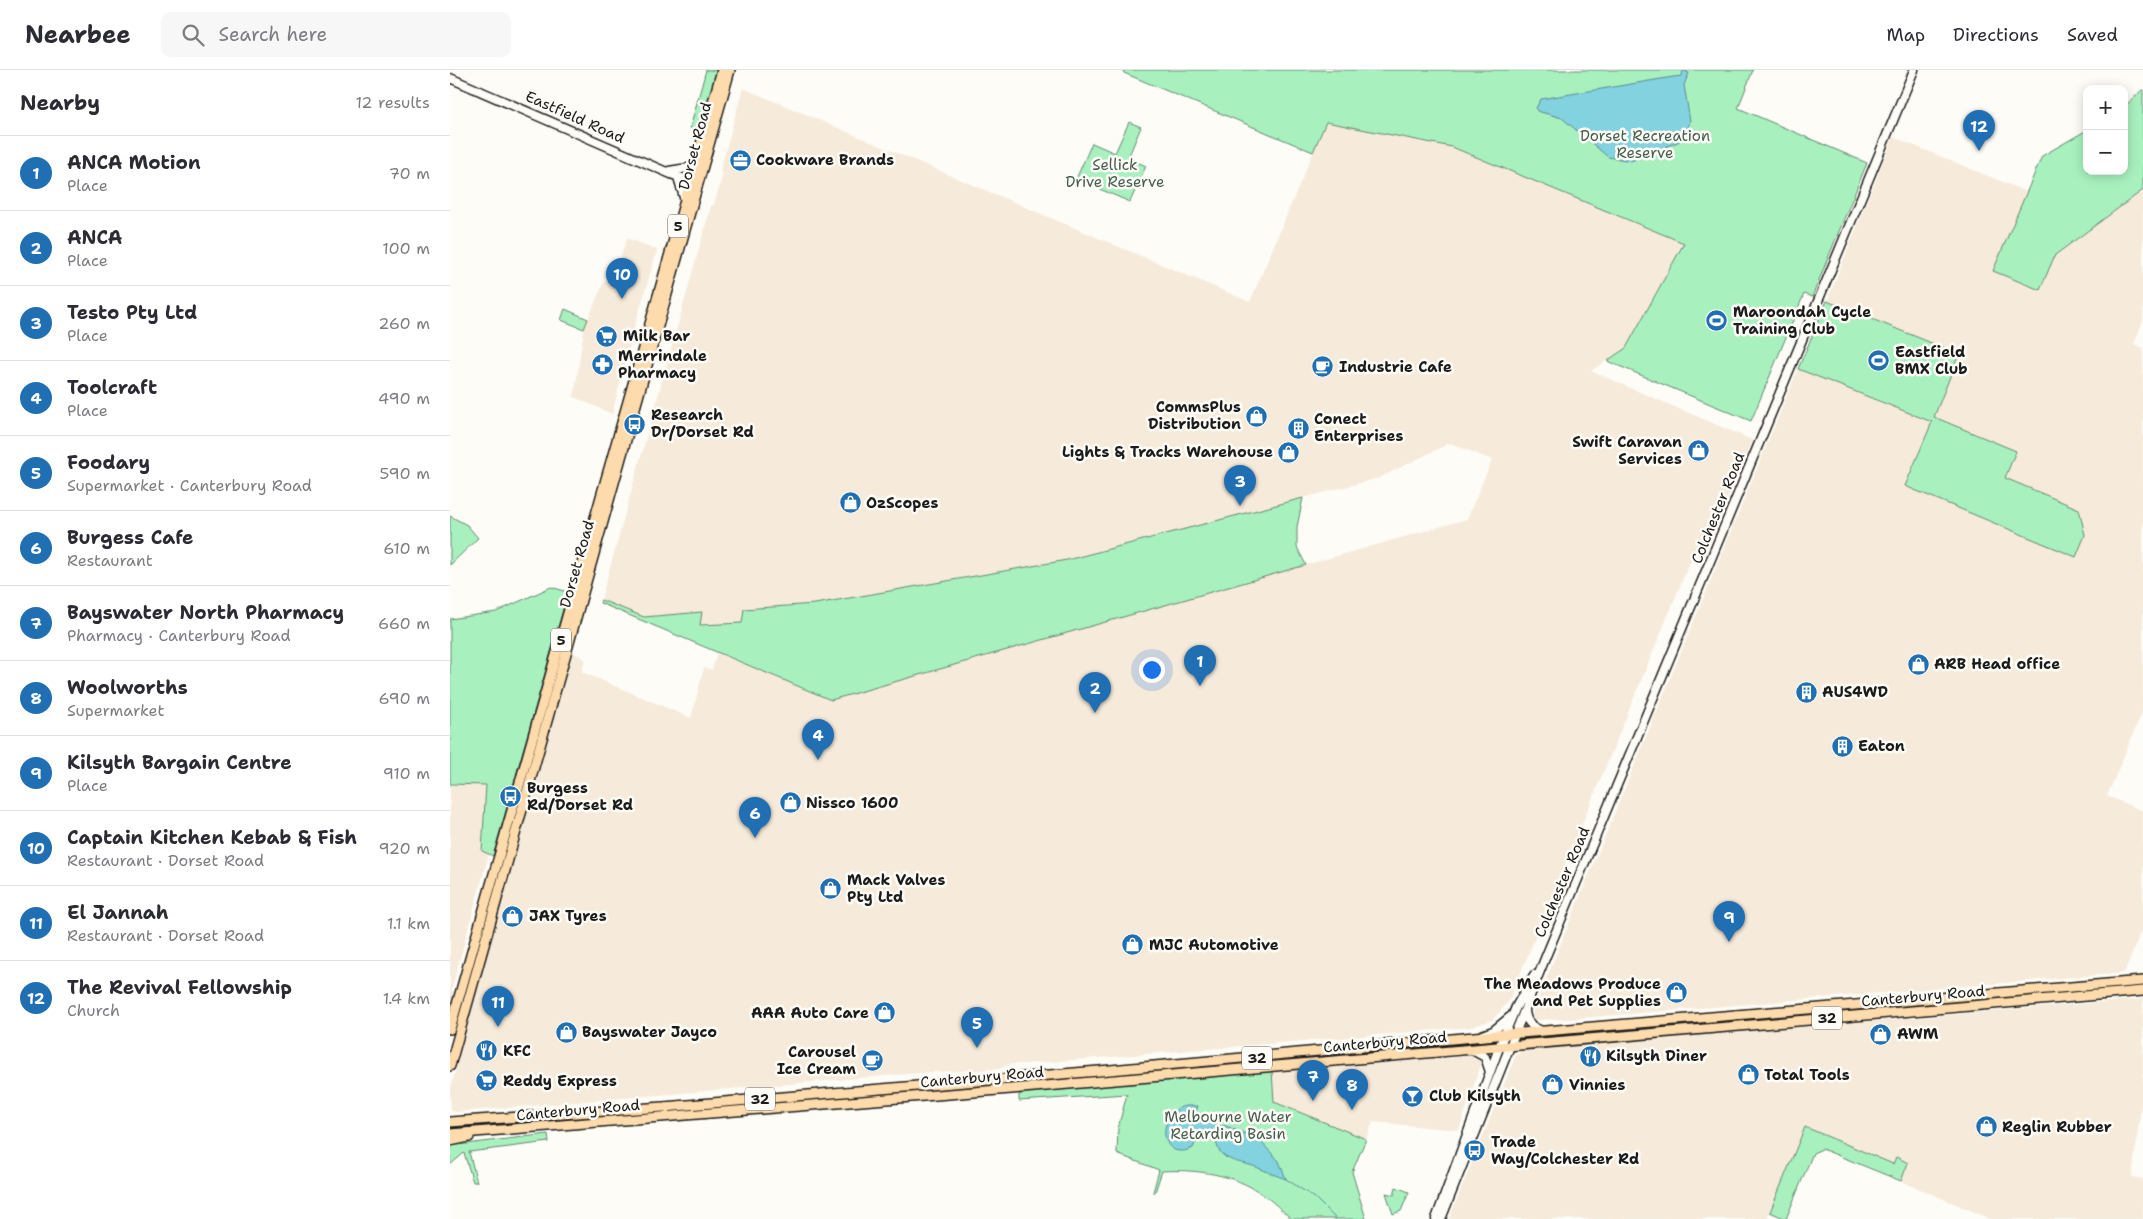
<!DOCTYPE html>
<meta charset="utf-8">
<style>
:root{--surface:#fff;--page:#f7f7f7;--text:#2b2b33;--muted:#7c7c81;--line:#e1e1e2;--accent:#1f6fb2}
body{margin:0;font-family:"Shantell Sans",sans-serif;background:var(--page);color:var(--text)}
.controls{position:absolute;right:15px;top:15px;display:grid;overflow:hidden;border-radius:10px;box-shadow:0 2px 12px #0003}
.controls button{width:45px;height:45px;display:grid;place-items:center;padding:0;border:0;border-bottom:1px solid var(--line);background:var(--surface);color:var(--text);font:25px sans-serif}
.you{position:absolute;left:701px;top:599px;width:18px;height:18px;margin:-12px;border:4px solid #fff;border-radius:50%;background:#1a73e8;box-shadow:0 0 0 8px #1a73e833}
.badge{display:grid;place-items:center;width:32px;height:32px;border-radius:50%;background:var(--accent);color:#fff;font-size:16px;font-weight:700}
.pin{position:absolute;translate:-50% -41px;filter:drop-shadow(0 1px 2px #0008)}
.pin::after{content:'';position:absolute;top:26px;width:18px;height:15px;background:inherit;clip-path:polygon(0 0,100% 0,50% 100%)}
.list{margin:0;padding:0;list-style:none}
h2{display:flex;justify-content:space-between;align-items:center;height:65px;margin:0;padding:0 20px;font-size:21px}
h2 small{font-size:16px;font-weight:400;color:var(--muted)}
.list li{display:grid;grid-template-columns:32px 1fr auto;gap:15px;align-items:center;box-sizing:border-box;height:75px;padding:0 20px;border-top:1px solid var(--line)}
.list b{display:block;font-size:19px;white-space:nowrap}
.list p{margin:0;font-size:16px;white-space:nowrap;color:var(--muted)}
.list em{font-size:16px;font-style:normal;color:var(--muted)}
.icon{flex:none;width:28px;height:28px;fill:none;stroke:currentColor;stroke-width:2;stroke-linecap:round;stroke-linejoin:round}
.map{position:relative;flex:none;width:1693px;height:1149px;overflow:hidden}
header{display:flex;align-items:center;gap:30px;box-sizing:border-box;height:70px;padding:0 25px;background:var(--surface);border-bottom:1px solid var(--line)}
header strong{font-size:24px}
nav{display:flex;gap:28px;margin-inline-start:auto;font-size:18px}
.search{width:350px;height:45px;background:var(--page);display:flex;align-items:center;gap:12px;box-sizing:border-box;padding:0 18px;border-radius:10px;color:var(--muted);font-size:19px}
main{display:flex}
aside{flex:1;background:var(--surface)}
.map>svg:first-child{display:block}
.built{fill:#f6eada}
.green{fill:#a8f1bf;stroke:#62866e}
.water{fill:#83d2e0;stroke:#5a8992}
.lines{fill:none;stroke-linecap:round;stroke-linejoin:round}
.stream{stroke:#5a8992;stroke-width:1}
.secondary-casing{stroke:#1c1c1c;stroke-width:11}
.primary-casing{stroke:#1c1c1c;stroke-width:12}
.secondary{stroke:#fdfcf7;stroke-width:8}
.primary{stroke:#fedbac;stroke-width:9}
.labels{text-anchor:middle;stroke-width:5;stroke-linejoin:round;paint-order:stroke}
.shield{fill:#fdfcf7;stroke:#605f5e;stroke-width:1}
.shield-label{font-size:14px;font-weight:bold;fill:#1c1c1c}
.street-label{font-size:15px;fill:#1c1c1c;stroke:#fdfcf7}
.park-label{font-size:15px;fill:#465c4d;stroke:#fdfcf7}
.poi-label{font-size:15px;font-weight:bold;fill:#1c1c1c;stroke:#fdfcf7;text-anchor:start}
</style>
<header>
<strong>Nearbee</strong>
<div class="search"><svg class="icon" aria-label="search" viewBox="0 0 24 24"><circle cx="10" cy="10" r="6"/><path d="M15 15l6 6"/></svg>Search here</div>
<nav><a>Map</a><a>Directions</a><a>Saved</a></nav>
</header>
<main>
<aside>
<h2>Nearby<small>12 results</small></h2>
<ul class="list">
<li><span class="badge">1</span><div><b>ANCA Motion</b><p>Place</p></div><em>70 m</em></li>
<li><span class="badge">2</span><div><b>ANCA</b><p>Place</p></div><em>100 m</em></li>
<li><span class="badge">3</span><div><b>Testo Pty Ltd</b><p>Place</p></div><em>260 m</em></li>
<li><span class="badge">4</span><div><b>Toolcraft</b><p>Place</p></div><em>490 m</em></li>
<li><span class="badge">5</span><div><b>Foodary</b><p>Supermarket · Canterbury Road</p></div><em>590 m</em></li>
<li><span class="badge">6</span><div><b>Burgess Cafe</b><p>Restaurant</p></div><em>610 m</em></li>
<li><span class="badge">7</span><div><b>Bayswater North Pharmacy</b><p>Pharmacy · Canterbury Road</p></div><em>660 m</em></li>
<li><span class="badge">8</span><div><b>Woolworths</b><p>Supermarket</p></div><em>690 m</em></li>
<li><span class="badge">9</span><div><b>Kilsyth Bargain Centre</b><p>Place</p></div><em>910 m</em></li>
<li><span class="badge">10</span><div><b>Captain Kitchen Kebab &amp; Fish</b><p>Restaurant · Dorset Road</p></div><em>920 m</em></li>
<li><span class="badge">11</span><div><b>El Jannah</b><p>Restaurant · Dorset Road</p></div><em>1.1 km</em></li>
<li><span class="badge">12</span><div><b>The Revival Fellowship</b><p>Church</p></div><em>1.4 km</em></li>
</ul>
</aside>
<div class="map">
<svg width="1693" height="1149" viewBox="0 0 1693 1149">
<rect width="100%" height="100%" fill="#fdfcf7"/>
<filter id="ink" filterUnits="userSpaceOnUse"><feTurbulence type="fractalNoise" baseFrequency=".02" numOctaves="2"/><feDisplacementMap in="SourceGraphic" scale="10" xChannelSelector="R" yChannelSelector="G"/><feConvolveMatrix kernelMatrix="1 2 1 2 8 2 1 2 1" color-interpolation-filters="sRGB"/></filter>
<g filter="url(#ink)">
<!-- built -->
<path class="built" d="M 293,18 L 800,232 L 876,52 L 1002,77 L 1234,173 L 1176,278 L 1141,301 L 1302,370 L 1257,479 L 1247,475 L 1059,931 L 1042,950 L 1021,957 L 575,994 L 560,994 L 549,999 L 481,1002 L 6,1042 L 1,1040 L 0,1021 L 21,943 L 123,582 L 135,589 L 132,602 L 241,648 L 254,598 L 262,600 L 267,583 L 381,630 L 1017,449 L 1042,390 L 1000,373 L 929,408 L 617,490 L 365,534 L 294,539 L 292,553 L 250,555 L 251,542 L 194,547 L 151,530 L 261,136 L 264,135 L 273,104 L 270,101 Z
M 1443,67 L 1577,122 L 1544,200 L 1590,220 L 1605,185 L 1693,120 L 1693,251 L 1684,274 L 1693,278 L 1693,640 L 1657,726 L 1693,741 L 1693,856 L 1674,903 L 1118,949 L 1084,950 L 1082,943 L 1348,299 L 1482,352 L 1455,416 L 1629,439 L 1555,408 L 1566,381 L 1484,347 L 1509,284 L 1377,231 Z
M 177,168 L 207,180 L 185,255 L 162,344 L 124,327 L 134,259 L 154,212 L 162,208 L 165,204 Z
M 36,714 L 32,781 L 39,784 L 1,921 L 5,922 L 0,938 L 0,715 Z
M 1693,929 L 1693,1021 L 1682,1107 L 1693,1109 L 1693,1149 L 1541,1149 L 1451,1111 L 1456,1100 L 1355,1057 L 1317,1149 L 999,1149 L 1066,985 L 1073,980 Z
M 1022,986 L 1028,988 L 1031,994 L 1009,1060 L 923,1052 L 916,1069 L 824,1032 L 822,1001 Z"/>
<!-- green -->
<path class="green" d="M 256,0 L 267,0 L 250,61 L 240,58 Z
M 673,0 L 1303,0 L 1288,38 L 1417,93 L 1362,227 L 1354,224 L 1301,351 L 1157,291 L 1176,278 L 1234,173 L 1002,77 L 876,52 L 863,82 L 674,3 Z
M 1693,19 L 1693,120 L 1605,185 L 1590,220 L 1543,201 L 1592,86 L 1637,60 L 1637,101 L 1674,101 L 1674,37 Z
M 679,52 L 691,57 L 678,88 L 696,96 L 680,132 L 626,109 L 642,73 L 665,83 Z
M 1377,231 L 1509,284 L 1484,347 L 1566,381 L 1555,408 L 1629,439 L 1635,465 L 1626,487 L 1455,416 L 1482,352 L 1348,299 Z
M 115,239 L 138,249 L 134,259 L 111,250 Z
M 853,428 L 847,457 L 847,477 L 856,495 L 381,630 L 150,533 L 151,530 L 194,547 L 252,542 L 250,555 L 292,553 L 294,539 L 365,534 L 617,490 Z
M 0,446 L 17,455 L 28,468 L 0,495 Z
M 101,517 L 118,522 L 43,786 L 32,781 L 36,715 L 0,714 L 0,549 L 46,542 Z
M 822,1001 L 824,1032 L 916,1069 L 902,1102 L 916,1149 L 842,1149 C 832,1141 823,1131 812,1124 C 784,1104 746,1099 712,1101 L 705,1122 L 703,1122 L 709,1100 L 667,1084 L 668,1058 L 677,1024 L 569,1031 L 569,1025 L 573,1022 Z
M 1355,1057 L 1443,1094 L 1446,1087 L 1458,1093 L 1451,1111 L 1372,1079 L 1363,1083 L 1336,1149 L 1320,1142 Z
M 98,1064 L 99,1072 L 19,1082 L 27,1112 L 23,1112 L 14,1083 L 0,1095 L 0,1076 Z
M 946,1117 L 959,1122 L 951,1141 L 943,1144 L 936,1123 L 944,1125 Z"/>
<!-- water -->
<path class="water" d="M 1233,0 L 1239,3 L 1234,15 L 1240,51 L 1237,62 L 1230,71 L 1181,91 L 1158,87 L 1112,48 L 1087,41 L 1086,38 L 1091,29 L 1223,7 L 1232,6 Z
M 735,1036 L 748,1036 L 744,1047 L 765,1055 L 776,1056 L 808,1069 L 829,1091 L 836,1109 C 826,1106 816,1101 806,1097 C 789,1091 768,1092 766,1070 L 758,1065 L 749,1063 L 743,1078 C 709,1094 705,1043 735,1036 Z"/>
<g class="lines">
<!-- stream -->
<path class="stream" d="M 836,1109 L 865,1128 L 886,1149"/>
<defs>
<path id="secondary" d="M 0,8 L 221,104 L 240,111
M 219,101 L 244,97
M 228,107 L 235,131
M 1075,939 C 1075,951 1081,957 1092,961
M 1032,965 L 1043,961 L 1060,947
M 1022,980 L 1035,987 L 1040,1002
M 986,1149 L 1050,975 L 1066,937 L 1084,905
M 991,1149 L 1096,886 L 1464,0"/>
<path id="primary" d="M 0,959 L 272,0
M 0,996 L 280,0
M 0,1052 L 213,1037 L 649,1001 L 1046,965 L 1693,911
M 0,1064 L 561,1019 L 1693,921
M 0,1071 L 19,1067"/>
</defs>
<!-- secondary casing -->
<use href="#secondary" class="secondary-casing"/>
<!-- primary casing -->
<use href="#primary" class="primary-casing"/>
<!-- secondary -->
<use href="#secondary" class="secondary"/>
<!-- primary -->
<use href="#primary" class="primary"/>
</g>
</g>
<!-- icons -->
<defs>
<symbol id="office-disc" viewBox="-11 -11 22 22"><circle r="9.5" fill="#1f6fb2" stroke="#fdfcf7"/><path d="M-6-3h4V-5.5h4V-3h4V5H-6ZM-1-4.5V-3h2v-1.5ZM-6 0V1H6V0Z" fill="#fff"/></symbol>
<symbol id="stadium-disc" viewBox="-11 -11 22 22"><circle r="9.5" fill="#1f6fb2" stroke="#fdfcf7"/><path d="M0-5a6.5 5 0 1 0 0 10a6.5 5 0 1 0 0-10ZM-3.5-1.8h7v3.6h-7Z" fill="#fff"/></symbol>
<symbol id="supermarket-disc" viewBox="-11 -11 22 22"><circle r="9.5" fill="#1f6fb2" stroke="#fdfcf7"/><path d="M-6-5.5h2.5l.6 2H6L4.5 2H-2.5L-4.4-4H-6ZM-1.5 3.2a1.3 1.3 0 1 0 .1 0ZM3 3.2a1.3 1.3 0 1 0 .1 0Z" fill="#fff"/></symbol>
<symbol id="pharmacy-disc" viewBox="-11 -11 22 22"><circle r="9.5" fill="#1f6fb2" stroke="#fdfcf7"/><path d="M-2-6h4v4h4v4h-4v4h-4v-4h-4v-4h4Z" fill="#fff"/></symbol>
<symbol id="cafe-disc" viewBox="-11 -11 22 22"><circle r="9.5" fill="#1f6fb2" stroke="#fdfcf7"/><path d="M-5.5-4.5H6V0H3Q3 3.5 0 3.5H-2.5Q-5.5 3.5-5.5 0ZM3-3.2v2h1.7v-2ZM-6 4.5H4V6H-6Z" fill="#fff"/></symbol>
<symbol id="shop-disc" viewBox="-11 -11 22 22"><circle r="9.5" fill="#1f6fb2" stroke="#fdfcf7"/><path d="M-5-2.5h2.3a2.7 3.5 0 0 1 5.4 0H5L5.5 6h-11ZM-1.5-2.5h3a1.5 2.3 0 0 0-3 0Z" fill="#fff"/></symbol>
<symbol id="bus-disc" viewBox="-11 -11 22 22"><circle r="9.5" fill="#1f6fb2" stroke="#fdfcf7"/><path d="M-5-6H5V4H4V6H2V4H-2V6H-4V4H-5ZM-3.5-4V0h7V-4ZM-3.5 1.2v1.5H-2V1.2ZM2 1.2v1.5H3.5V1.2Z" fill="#fff"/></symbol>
<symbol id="building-disc" viewBox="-11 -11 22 22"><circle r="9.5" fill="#1f6fb2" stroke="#fdfcf7"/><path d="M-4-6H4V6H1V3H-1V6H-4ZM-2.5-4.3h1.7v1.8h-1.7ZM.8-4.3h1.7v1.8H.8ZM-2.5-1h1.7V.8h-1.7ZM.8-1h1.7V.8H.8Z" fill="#fff"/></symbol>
<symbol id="restaurant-disc" viewBox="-11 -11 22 22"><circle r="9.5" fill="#1f6fb2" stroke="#fdfcf7"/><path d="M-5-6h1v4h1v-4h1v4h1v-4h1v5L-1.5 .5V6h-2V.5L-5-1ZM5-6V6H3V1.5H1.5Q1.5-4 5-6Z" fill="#fff"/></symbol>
<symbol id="bar-disc" viewBox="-11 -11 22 22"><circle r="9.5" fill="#1f6fb2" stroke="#fdfcf7"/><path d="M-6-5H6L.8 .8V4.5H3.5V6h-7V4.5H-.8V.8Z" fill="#fff"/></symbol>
</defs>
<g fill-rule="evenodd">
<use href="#office-disc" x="278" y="78" width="25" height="25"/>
<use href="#stadium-disc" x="1254" y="238" width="25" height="25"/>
<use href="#supermarket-disc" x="144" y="254" width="25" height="25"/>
<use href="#stadium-disc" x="1416" y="278" width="25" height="25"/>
<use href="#pharmacy-disc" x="140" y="282" width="25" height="25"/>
<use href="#cafe-disc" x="860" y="284" width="25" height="25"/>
<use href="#shop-disc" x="794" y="334" width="25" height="25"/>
<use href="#bus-disc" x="172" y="342" width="25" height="25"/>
<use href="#building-disc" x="836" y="346" width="25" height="25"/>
<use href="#shop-disc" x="1236" y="368" width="25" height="25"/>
<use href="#shop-disc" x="826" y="370" width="25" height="25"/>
<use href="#shop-disc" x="388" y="420" width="25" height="25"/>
<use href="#shop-disc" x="1456" y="582" width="25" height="25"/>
<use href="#building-disc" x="1344" y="610" width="25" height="25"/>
<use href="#building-disc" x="1380" y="664" width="25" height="25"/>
<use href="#bus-disc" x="48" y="714" width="25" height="25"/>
<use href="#shop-disc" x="328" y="720" width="25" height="25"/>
<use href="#shop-disc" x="368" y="806" width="25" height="25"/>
<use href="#shop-disc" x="50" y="834" width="25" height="25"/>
<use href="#shop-disc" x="670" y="862" width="25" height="25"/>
<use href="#shop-disc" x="1214" y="910" width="25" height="25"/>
<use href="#shop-disc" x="422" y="930" width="25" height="25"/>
<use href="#shop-disc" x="104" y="950" width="25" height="25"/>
<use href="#shop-disc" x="1418" y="952" width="25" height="25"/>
<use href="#restaurant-disc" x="24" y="968" width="25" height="25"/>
<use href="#restaurant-disc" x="1128" y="974" width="25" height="25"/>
<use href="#cafe-disc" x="410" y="978" width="25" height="25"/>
<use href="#shop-disc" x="1286" y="992" width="25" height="25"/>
<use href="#supermarket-disc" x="24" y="998" width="25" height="25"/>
<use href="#shop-disc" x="1090" y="1002" width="25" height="25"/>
<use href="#bar-disc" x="950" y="1014" width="25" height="25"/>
<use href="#shop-disc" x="1524" y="1044" width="25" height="25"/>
<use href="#bus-disc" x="1012" y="1068" width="25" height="25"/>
</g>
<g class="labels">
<!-- shield labels -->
<g class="shield">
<rect x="218" y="144.5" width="20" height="23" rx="4"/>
<rect x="101" y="558.5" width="20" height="23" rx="4"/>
<rect x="1362" y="936.5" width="30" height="23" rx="4"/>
<rect x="792" y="976.5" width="30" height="23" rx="4"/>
<rect x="295" y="1017.5" width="30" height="23" rx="4"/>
</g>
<g class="shield-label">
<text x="228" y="161">5</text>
<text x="111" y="575">5</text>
<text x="1377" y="953">32</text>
<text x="807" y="993">32</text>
<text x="310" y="1034">32</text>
</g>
<!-- street labels -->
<g class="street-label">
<text transform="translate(125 47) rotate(24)" y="5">Eastfield Road</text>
<text transform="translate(245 76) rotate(-75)" y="5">Dorset Road</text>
<text transform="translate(1268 438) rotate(-68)" y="5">Colchester Road</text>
<text transform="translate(127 494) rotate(-74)" y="5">Dorset Road</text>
<text transform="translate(1112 812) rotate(-67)" y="5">Colchester Road</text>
<text transform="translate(1473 926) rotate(-5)" y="5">Canterbury Road</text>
<text transform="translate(935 972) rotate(-5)" y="5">Canterbury Road</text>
<text transform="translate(532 1007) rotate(-5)" y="5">Canterbury Road</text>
<text transform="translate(128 1040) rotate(-5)" y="5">Canterbury Road</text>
</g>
<!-- park labels -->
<g class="park-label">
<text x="1195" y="71">Dorset Recreation<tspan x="1195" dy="17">Reserve</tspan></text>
<text x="665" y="100">Sellick<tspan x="665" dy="17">Drive Reserve</tspan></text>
<text x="778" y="1052">Melbourne Water<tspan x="778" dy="17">Retarding Basin</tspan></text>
</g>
<!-- poi labels -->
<g class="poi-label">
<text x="306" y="95">Cookware Brands</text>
<text x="1283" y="247">Maroondah Cycle<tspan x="1283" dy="17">Training Club</tspan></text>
<text x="173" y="271">Milk Bar</text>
<text x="1445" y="287">Eastfield<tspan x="1445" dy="17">BMX Club</tspan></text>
<text x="168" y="291">Merrindale<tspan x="168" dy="17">Pharmacy</tspan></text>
<text x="889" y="302">Industrie Cafe</text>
<text x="791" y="342" text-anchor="end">CommsPlus<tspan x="791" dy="17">Distribution</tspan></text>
<text x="201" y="350">Research<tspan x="201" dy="17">Dr/Dorset Rd</tspan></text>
<text x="864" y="354">Conect<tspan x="864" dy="17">Enterprises</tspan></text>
<text x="1232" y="377" text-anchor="end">Swift Caravan<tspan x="1232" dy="17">Services</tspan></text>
<text x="823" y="387" text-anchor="end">Lights &amp; Tracks Warehouse</text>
<text x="416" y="438">OzScopes</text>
<text x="1484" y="599">ARB Head office</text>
<text x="1372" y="627">AUS4WD</text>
<text x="1408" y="681">Eaton</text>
<text x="77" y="723">Burgess<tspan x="77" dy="17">Rd/Dorset Rd</tspan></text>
<text x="356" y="738">Nissco 1600</text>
<text x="397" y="815">Mack Valves<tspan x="397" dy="17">Pty Ltd</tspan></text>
<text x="79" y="851">JAX Tyres</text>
<text x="699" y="880">MJC Automotive</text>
<text x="1211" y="919" text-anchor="end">The Meadows Produce<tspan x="1211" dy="17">and Pet Supplies</tspan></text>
<text x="419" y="948" text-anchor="end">AAA Auto Care</text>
<text x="132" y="967">Bayswater Jayco</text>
<text x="1447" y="969">AWM</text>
<text x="53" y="986">KFC</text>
<text x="406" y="987" text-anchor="end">Carousel<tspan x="406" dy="17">Ice Cream</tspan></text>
<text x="1156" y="991">Kilsyth Diner</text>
<text x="1314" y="1010">Total Tools</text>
<text x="53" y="1016">Reddy Express</text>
<text x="1119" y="1020">Vinnies</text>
<text x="979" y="1031">Club Kilsyth</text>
<text x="1552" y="1062">Reglin Rubber</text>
<text x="1041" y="1077">Trade<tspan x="1041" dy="17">Way/Colchester Rd</tspan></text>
</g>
</g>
</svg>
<div class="controls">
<button>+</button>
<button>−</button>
</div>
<div class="you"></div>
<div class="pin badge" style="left:750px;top:616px">1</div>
<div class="pin badge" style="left:645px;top:643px">2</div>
<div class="pin badge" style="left:790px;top:436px">3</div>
<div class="pin badge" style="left:368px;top:690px">4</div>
<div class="pin badge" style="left:527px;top:978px">5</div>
<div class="pin badge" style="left:305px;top:768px">6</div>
<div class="pin badge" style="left:863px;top:1031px">7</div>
<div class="pin badge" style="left:902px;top:1040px">8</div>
<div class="pin badge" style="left:1279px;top:872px">9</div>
<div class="pin badge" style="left:172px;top:229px">10</div>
<div class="pin badge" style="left:48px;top:957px">11</div>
<div class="pin badge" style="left:1529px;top:81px">12</div>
</div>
</main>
